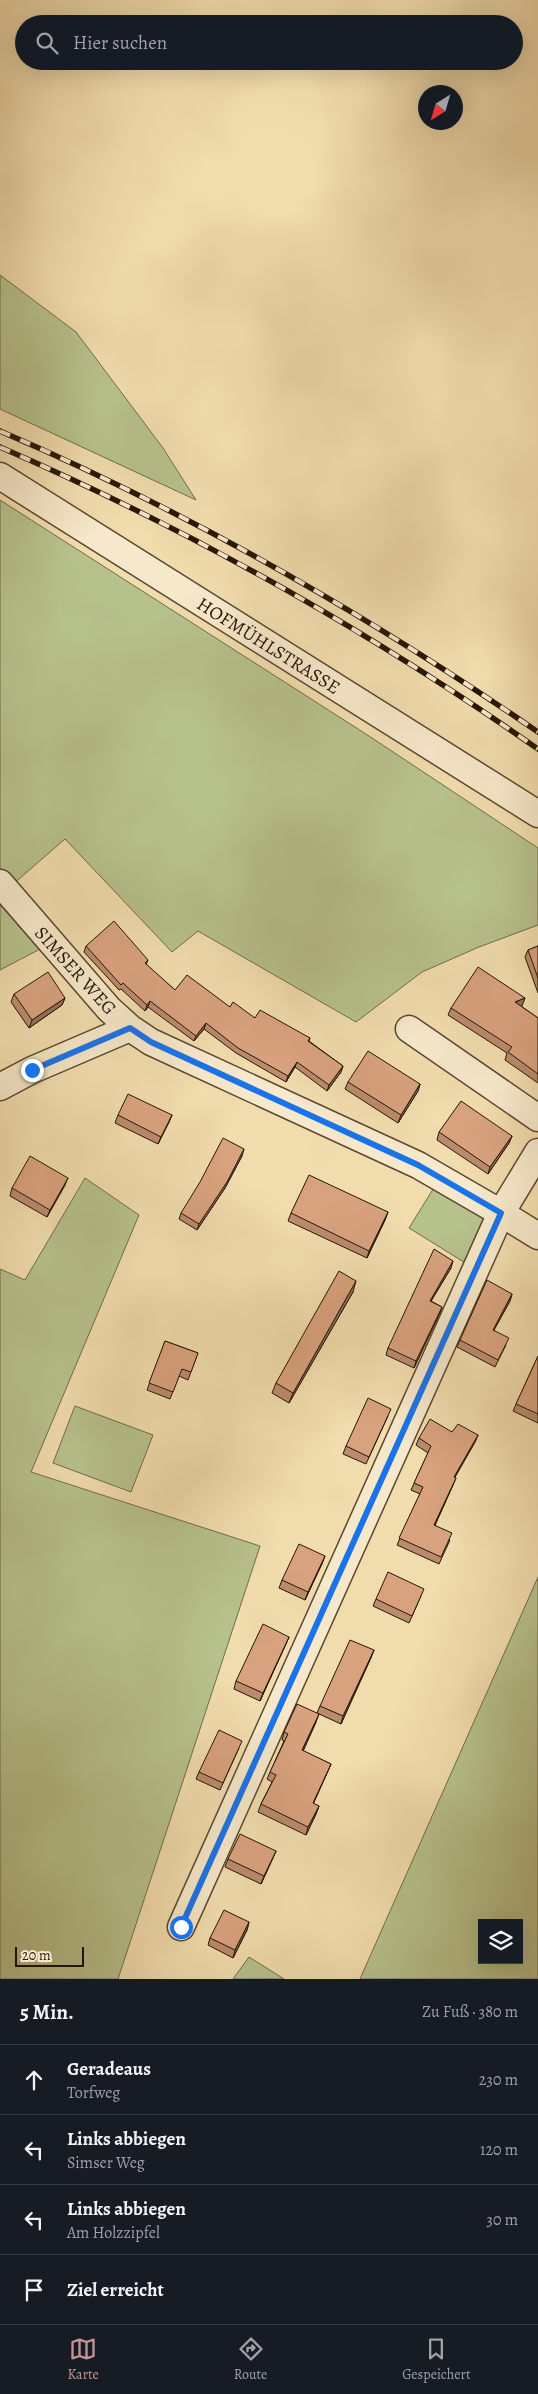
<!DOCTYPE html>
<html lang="de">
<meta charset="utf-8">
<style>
:root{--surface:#171b24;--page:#242831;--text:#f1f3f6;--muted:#9ea1a6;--line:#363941;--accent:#c59692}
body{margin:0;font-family:Alegreya,serif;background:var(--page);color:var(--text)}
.controls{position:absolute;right:15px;bottom:15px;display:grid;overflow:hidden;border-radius:0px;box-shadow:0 5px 20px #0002}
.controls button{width:45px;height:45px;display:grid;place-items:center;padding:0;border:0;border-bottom:1px solid var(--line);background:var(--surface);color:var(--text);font:25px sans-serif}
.compass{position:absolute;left:418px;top:85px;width:45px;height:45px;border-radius:50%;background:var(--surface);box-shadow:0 5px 20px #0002;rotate:217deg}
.scale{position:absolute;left:15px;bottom:12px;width:69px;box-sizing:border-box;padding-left:5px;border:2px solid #271507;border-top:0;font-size:14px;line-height:18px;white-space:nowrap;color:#271507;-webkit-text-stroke:4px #f6e8ca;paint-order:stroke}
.stop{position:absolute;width:15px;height:15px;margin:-11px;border:4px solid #1a73e8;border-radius:50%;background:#fff}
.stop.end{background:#1a73e8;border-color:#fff;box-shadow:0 1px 5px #0008}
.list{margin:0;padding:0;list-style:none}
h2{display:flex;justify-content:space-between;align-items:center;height:65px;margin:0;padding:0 20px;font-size:21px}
h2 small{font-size:16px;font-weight:400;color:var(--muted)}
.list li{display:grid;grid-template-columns:32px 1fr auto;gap:15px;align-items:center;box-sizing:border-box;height:70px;padding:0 20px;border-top:1px solid var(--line)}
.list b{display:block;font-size:19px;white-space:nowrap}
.list p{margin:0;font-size:16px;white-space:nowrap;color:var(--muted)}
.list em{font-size:16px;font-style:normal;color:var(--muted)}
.icon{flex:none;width:28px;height:28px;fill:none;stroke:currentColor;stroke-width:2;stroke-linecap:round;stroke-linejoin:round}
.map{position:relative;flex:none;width:538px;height:1979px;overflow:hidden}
.search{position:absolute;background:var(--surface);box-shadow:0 5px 20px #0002;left:15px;right:15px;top:15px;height:55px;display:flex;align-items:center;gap:12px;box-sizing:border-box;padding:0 18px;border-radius:28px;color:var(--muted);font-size:19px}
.sheet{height:345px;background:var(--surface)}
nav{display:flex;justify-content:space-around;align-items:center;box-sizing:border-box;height:70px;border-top:1px solid var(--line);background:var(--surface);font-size:14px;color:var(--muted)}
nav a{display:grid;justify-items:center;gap:2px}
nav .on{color:var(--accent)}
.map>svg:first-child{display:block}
.green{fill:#b7c18c;stroke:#6f6b4a;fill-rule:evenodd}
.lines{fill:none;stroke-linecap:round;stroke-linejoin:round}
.street-casing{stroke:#5a4730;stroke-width:29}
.street{stroke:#f6e8ca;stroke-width:26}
.rail-casing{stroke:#271507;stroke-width:5.5}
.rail{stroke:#f6e8ca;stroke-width:4;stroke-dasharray:11;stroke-linecap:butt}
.wall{fill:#ba8b6c;stroke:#271507}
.shaded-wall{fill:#977158;stroke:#271507}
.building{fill:#d8a27e;stroke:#271507}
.route{stroke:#1a73e8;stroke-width:6}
.labels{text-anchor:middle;stroke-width:4;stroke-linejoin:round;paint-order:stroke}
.street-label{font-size:19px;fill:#271507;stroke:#f6e8ca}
</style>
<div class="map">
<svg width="538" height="1979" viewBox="0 0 538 1979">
<rect width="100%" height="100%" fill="#f1dcad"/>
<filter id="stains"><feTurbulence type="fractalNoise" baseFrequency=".004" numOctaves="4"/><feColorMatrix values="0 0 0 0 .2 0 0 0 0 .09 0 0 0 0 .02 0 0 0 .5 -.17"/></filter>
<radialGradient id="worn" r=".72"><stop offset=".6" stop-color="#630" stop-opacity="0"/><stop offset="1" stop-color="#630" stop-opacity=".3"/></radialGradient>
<!-- green -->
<path class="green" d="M 0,275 L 76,332 L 163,448 L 196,500 L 0,409 Z
M 0,500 L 369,736 L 538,848 L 538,925 L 479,947 L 422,972 L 356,1022 L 198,931 L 172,952 L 65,839 L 12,885 L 0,871 Z
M 0,895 L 44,947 L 0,970 Z
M 85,1178 L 139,1215 L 31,1472 L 260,1546 L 118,1979 L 0,1979 L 0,1269 L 25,1280 Z
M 435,1186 L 486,1219 L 467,1264 L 409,1228 Z
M 75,1406 L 153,1435 L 131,1492 L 53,1463 Z
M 538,1577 L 538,1979 L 360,1979 ZM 482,1923 L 519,1923 L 519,1960 L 482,1960 Z
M 249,1957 L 284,1979 L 233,1979 Z"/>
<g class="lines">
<defs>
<path id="street" d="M 0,476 L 538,814
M 0,883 L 109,1009 L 130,1028 L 151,1042 L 418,1165 L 501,1213 L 538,1152
M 409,1029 L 538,1118
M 0,1087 L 32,1070 L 130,1028
M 181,1927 L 501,1213 L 538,1236"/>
</defs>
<!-- street casing -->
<use href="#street" class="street-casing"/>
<!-- street -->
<use href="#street" class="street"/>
<defs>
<path id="rail" d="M 0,431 C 189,512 369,616 538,732
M 0,447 C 189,529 369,631 538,749"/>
</defs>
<!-- rail casing -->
<use href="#rail" class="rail-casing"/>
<!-- rail -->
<use href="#rail" class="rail"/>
</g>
<!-- wall -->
<path class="wall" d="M 86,946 L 148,960 L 146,965 L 175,990 L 230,1007 L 255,1018 L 310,1038 L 309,1041 L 343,1066 L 341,1072 L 327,1091 L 295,1067 L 286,1082 L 236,1053 L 204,1029 L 194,1041 L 148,1007 L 145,1011 L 121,989 L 119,990 L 84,952 Z
M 538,946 L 538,993 L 525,957 L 528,950 Z
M 14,994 L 65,998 L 62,1005 L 29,1028 L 11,1002 Z
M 525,998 L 521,1006 L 538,1018 L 538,1083 L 505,1060 L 507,1053 L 448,1015 L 451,1008 Z
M 348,1082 L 420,1084 L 418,1091 L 398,1123 L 345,1089 Z
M 118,1115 L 172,1115 L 169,1122 L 158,1144 L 115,1123 Z
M 439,1132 L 512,1136 L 509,1143 L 488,1174 L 437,1140 Z
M 242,1156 L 225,1188 L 197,1230 L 179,1219 L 181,1213 Z
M 65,1185 L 47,1217 L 10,1196 L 12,1188 Z
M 388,1212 L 385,1220 L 367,1258 L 288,1221 L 291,1213 Z
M 451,1268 L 431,1301 L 442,1307 L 414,1368 L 386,1355 L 388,1348 Z
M 353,1292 L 289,1403 L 272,1393 L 276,1383 Z
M 512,1294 L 510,1301 L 494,1330 L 506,1345 L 495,1367 L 457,1347 L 460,1340 Z
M 165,1341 L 198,1353 L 188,1380 L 179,1376 L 170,1399 L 147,1390 Z
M 538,1356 L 538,1423 L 513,1411 Z
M 388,1416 L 366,1464 L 343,1454 L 346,1446 Z
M 452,1432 L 478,1435 L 475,1442 L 455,1477 L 453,1485 L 435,1525 L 450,1540 L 439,1564 L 397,1545 L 420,1494 L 411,1490 L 428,1453 L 416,1445 L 419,1438 Z
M 325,1556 L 305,1600 L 279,1588 L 282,1580 Z
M 421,1596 L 409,1623 L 373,1606 L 376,1599 Z
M 289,1637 L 260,1701 L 234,1689 L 236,1681 Z
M 374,1650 L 341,1724 L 317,1713 L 320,1706 Z
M 316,1722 L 303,1751 L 331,1764 L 313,1804 L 319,1806 L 316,1814 L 306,1835 L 258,1812 L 261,1804 L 272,1782 L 267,1779 L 284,1741 L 282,1740 L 284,1732 Z
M 239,1748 L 220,1790 L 196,1779 L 199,1772 Z
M 276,1851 L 261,1884 L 225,1867 L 228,1859 Z
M 249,1922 L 247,1930 L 233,1958 L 208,1945 L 210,1938 Z"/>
<!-- shaded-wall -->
<path class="shaded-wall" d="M 65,998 L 62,1005 L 29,1028 L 32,1020 Z
M 525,998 L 522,1006 L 513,1009 L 515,1002 Z
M 150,1001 L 148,1007 L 145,1011 L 147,1005 Z
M 206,1023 L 204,1029 L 194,1041 L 196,1036 Z
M 297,1062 L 295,1067 L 286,1082 L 288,1076 Z
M 343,1066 L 341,1072 L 327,1091 L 329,1085 Z
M 420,1084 L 418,1091 L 398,1123 L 401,1115 Z
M 172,1115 L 169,1122 L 158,1144 L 161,1137 Z
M 512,1136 L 509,1143 L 488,1174 L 490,1167 Z
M 244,1149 L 242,1156 L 225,1188 L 197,1230 L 199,1224 Z
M 68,1178 L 65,1185 L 47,1217 L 50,1210 Z
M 388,1212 L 385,1220 L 367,1258 L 369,1251 Z
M 453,1261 L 451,1268 L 427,1308 L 430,1301 Z
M 356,1281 L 353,1292 L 289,1403 L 293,1393 Z
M 512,1294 L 510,1301 L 490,1337 L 493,1330 Z
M 442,1307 L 440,1313 L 414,1368 L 416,1361 Z
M 478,1435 L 475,1442 L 451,1484 L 454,1477 Z
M 456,1478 L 453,1485 L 432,1532 L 434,1525 Z
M 325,1556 L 322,1564 L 305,1600 L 308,1592 Z
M 289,1637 L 286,1644 L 260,1701 L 263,1693 Z
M 374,1650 L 371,1658 L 341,1724 L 343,1716 Z
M 319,1714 L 316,1722 L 300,1758 L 302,1750 Z
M 331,1764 L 328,1771 L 310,1811 L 313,1803 Z
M 319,1806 L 316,1814 L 306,1835 L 308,1827 Z
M 276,1851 L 273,1858 L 261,1884 L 264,1876 Z
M 249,1922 L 247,1930 L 233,1958 L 235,1950 Z"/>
<!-- building -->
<path class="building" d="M 114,921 L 148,960 L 145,963 L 175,990 L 187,975 L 230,1007 L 233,1002 L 255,1018 L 260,1010 L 310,1038 L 308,1041 L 343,1066 L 329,1085 L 297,1062 L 288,1076 L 238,1048 L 206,1023 L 196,1036 L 150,1001 L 147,1005 L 123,983 L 121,985 L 86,946 Z
M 538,946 L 538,978 L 528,950 Z
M 478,967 L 525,998 L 515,1002 L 538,1018 L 538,1074 L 508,1052 L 512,1047 L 451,1008 Z
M 48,972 L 65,998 L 32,1020 L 14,994 Z
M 368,1051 L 420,1084 L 401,1115 L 348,1082 Z
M 128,1094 L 172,1115 L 161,1137 L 118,1115 Z
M 461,1101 L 512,1136 L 490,1167 L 439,1132 Z
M 223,1138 L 244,1149 L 227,1182 L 199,1224 L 181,1213 L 200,1182 Z
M 30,1156 L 68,1178 L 50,1210 L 12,1188 Z
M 309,1175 L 388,1212 L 369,1251 L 291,1213 Z
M 434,1249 L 453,1261 L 430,1301 L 442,1307 L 416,1361 L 388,1348 Z
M 339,1271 L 356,1281 L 293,1393 L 276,1383 Z
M 487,1280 L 512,1294 L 493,1330 L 509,1338 L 498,1360 L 460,1340 Z
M 165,1341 L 198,1353 L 191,1372 L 182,1369 L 173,1392 L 149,1383 Z
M 538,1356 L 538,1414 L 516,1404 Z
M 368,1398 L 391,1409 L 369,1457 L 346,1446 Z
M 430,1419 L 452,1432 L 458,1424 L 478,1435 L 454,1477 L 456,1478 L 434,1525 L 452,1533 L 441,1557 L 399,1538 L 423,1487 L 414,1483 L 431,1446 L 419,1438 Z
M 299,1544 L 325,1556 L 308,1592 L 282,1580 Z
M 388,1572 L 424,1589 L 412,1616 L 376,1599 Z
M 263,1624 L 289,1637 L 263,1693 L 236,1681 Z
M 350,1640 L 374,1650 L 343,1716 L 320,1706 Z
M 297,1704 L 319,1714 L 302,1750 L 331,1764 L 313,1803 L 319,1806 L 308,1827 L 261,1804 L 276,1775 L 270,1772 L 288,1734 L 284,1732 Z
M 219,1730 L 242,1741 L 223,1783 L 199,1772 Z
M 240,1834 L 276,1851 L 264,1876 L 228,1859 Z
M 224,1910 L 249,1922 L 235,1950 L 210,1938 Z"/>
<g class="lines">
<!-- route -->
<path class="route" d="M 32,1070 L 130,1028 L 151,1042 L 418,1165 L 501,1213 L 181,1927"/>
</g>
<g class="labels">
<!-- street labels -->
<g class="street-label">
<text transform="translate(269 645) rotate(32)" y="7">HOFMÜHLSTRASSE</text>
<text transform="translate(76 970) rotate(48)" y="7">SIMSER WEG</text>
</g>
</g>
<rect width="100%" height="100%" filter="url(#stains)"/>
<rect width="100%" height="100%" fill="url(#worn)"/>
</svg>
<div class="controls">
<button><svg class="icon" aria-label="layers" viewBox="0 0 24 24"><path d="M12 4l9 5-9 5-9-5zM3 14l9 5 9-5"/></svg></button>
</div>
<svg class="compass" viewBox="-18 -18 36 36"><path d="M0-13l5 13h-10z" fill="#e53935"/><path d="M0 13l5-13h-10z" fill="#9ea1a6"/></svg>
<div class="scale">20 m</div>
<div class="stop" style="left:181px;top:1927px"></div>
<div class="stop end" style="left:32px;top:1070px"></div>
<div class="search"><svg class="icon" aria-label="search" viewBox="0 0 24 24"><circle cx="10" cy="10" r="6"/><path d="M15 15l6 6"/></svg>Hier suchen</div>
</div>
<section class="sheet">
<h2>5 Min.<small>Zu Fuß · 380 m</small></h2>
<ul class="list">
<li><svg class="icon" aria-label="ahead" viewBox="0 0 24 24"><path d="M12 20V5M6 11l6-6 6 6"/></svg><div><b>Geradeaus</b><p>Torfweg</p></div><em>230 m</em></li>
<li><svg class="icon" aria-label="left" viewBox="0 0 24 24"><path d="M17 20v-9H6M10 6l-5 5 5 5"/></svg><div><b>Links abbiegen</b><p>Simser Weg</p></div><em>120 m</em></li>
<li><svg class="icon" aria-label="left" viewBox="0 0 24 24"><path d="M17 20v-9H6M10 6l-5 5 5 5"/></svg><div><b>Links abbiegen</b><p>Am Holzzipfel</p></div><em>30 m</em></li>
<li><svg class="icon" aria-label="arrive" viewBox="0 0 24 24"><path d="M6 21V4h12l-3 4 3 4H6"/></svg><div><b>Ziel erreicht</b></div></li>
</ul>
</section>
<nav>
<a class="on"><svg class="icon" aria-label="map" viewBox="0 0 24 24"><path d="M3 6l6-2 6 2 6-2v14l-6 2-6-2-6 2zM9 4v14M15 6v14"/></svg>Karte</a>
<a><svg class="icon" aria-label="directions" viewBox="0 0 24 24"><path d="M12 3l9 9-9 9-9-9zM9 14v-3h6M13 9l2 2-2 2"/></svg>Route</a>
<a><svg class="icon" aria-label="saved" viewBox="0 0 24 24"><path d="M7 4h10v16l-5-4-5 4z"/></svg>Gespeichert</a>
</nav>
